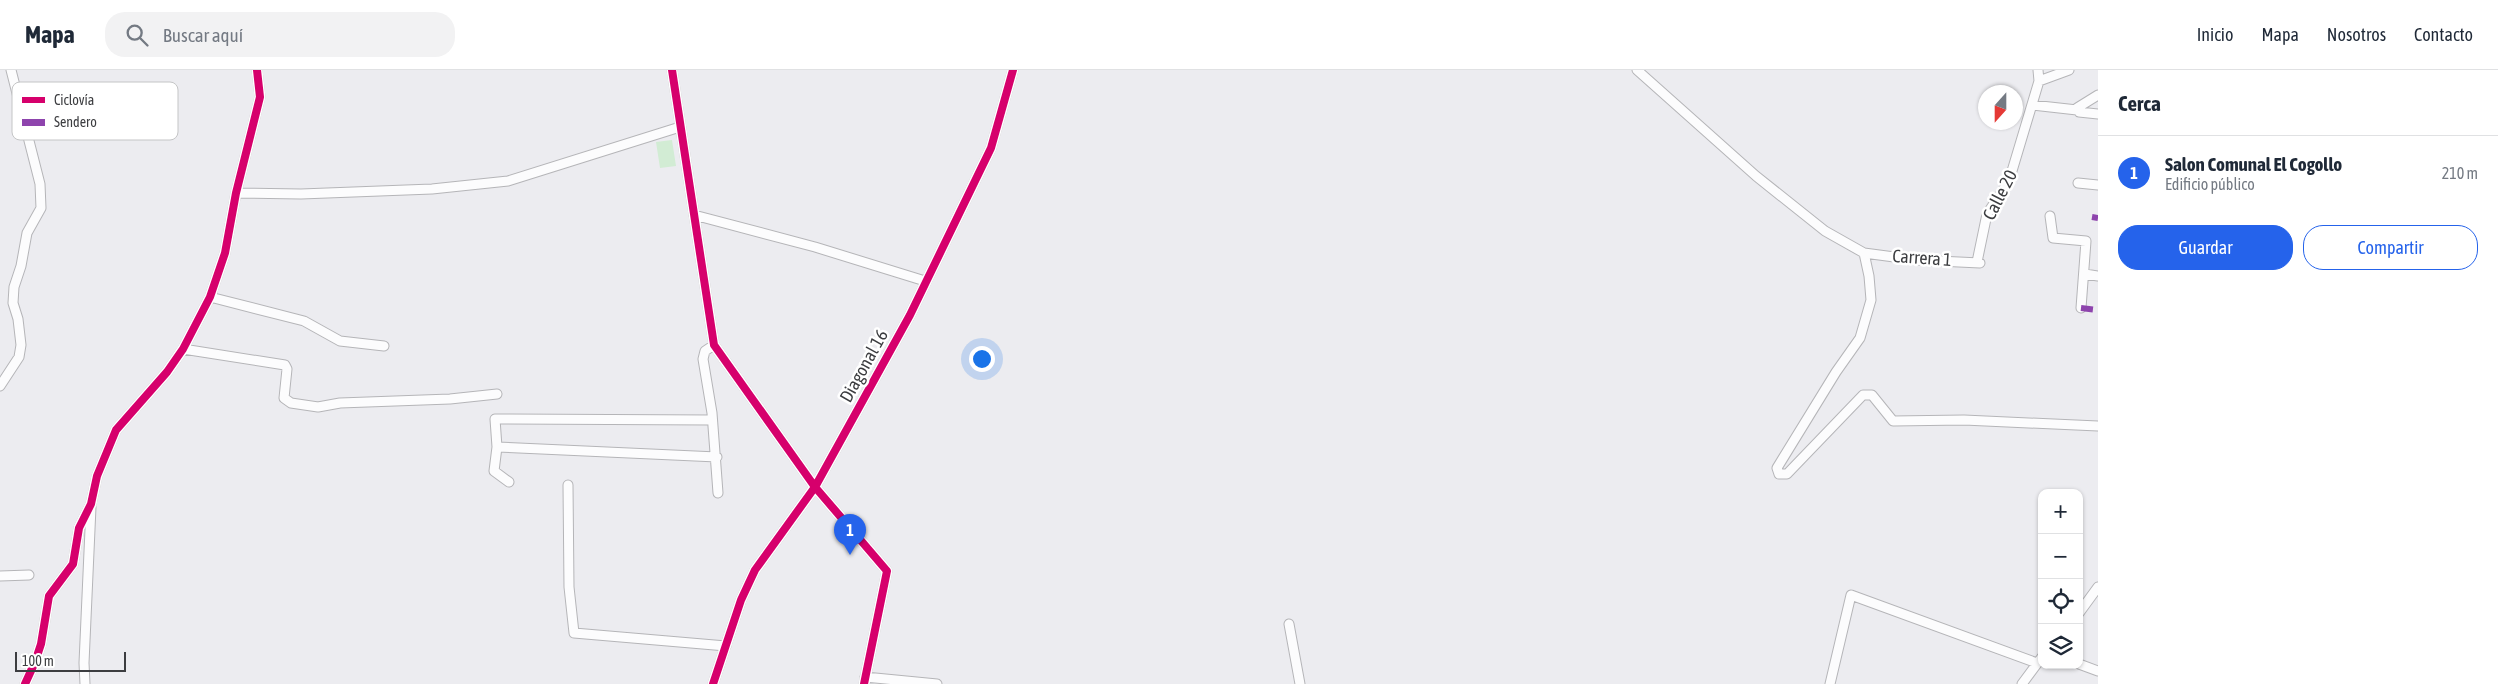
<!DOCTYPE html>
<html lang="es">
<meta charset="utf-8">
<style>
:root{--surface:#fff;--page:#f2f2f3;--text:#1f2937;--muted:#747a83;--line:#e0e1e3;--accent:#2563eb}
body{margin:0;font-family:"Asap Condensed",sans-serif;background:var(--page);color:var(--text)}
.controls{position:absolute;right:15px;bottom:15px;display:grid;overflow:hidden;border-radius:10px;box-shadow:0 1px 4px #0004}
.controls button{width:45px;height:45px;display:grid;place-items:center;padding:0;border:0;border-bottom:1px solid var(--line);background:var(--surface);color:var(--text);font:25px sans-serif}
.compass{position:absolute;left:1978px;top:15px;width:45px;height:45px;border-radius:50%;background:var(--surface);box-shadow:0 1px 4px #0004;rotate:201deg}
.scale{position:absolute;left:15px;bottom:12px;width:111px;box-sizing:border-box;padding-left:5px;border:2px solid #3c3d40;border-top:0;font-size:14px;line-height:18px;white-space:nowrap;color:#3c3d40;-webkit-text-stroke:4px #fff;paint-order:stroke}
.you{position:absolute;left:981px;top:288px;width:18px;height:18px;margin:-12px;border:4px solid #fff;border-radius:50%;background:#1a73e8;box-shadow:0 0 0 8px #1a73e833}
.badge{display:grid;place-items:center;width:32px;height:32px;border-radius:50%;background:var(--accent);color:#fff;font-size:16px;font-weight:700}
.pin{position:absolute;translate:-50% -41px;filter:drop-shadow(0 1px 2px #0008)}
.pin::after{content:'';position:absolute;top:26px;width:18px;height:15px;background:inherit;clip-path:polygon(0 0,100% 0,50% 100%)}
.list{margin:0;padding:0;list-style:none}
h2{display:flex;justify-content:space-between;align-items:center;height:65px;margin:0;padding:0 20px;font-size:21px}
h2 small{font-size:16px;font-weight:400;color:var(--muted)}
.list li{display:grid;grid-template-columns:32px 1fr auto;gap:15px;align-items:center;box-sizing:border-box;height:75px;padding:0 20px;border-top:1px solid var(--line)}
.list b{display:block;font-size:19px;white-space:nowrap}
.list p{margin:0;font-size:16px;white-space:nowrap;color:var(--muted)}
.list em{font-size:16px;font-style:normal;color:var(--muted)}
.actions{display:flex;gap:10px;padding:15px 20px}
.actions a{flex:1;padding:11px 0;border:1px solid var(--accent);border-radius:20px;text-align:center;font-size:18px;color:var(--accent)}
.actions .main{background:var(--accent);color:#fff}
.icon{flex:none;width:28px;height:28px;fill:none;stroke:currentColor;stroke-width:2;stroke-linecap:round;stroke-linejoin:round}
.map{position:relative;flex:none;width:2098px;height:614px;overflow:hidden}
header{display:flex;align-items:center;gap:30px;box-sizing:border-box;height:70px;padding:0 25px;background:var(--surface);border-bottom:1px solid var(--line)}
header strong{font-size:24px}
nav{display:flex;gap:28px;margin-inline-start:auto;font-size:18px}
.search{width:350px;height:45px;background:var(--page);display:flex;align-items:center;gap:12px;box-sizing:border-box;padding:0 18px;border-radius:20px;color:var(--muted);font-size:19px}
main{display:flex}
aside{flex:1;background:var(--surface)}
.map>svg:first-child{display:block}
.green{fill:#d2ecd4}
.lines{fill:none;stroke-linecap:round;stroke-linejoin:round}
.minor-casing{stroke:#b5b5b8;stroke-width:11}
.minor{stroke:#fcfcfd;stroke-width:9}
.quiet{stroke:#8e44ad;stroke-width:6;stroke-dasharray:12 6;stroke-linecap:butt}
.cycleway-casing{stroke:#fff;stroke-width:11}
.cycleway{stroke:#d6006c;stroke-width:8}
.labels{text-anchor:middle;stroke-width:5;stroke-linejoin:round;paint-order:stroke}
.street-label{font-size:18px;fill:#3c3d40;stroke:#fff}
.key{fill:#fff;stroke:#c4c5c6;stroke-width:1}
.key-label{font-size:14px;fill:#3c3d40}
</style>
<header>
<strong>Mapa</strong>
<div class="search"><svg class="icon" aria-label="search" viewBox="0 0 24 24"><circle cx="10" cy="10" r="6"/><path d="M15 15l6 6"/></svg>Buscar aquí</div>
<nav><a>Inicio</a><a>Mapa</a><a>Nosotros</a><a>Contacto</a></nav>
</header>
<main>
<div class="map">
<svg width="2098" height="614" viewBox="0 0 2098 614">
<rect width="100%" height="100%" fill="#ececf0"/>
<!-- green -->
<path class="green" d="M 672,70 L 676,96 L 660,98 L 656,72 Z"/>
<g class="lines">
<defs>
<path id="minor" d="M 672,0 L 714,275 L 815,417 L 887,501 L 864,614
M 1637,0 L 1756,106 L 1825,161 L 1864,183 L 1917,190 L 1980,193
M 2039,11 L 2069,0
M 2098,25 L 2077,38 L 2079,42 L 2098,44
M 2032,35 L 2077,40
M 2078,113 L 2098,115
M 236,123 L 301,124 L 432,119 L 508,111 L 680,57
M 694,145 L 815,177 L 925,211
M 2050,146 L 2053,168 L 2086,171 L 2081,238
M 1864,183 L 1869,206 L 1871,230 L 1860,268 L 1836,302 L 1777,398 L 1779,404 L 1787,404 L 1863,325 L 1872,325 L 1893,351 L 1964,350 L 2098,356
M 1977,192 L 1987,144 L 2009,111 L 2039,11 L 2038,0
M 2085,204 L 2098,206
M 210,227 L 304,251 L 340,271 L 384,276
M 714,275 L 705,281 L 703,289 L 712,343 L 718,423
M 183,279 L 285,295 L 287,299 L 284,328 L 291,333 L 318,337 L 340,333 L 450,329 L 497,324
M 0,316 L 19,287 L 21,275 L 18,249 L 13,233 L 14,217 L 21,196 L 27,163 L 41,138 L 40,114 L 11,0
M 497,377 L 717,387
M 509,412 L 494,401 L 497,377 L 495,349 L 712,350
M 568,415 L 569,517 L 574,563 L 726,576
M 0,506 L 29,505
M 2079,543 L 2098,517
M 1289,554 L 1300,614
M 2079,594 L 2098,601
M 865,607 L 937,614
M 25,614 L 35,592 L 41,574 L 49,526 L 73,494 L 79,458 L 91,434 L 97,406 L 116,360 L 167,302 L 183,279 L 210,227 L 225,183 L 236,123 L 260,27 L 257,0
M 85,614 L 84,593 L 91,437
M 713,614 L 741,530 L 755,500 L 815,417 L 910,245 L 991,78 L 1013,0
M 1830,614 L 1851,525 L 2037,593
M 2022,614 L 2042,587"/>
</defs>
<!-- minor casing -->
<use href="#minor" class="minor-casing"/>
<!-- minor -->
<use href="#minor" class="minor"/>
<!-- quiet -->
<path class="quiet" d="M 2092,147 L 2098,148
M 2081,238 L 2098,240"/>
<defs>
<path id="cycleway" d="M 672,0 L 714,275 L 815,417 L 887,501 L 864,614
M 25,614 L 35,592 L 41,574 L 49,526 L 73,494 L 79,458 L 91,434 L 97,406 L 116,360 L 167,302 L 183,279 L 210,227 L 225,183 L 236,123 L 260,27 L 257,0
M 713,614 L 741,530 L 755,500 L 815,417 L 910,245 L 991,78 L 1013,0"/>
</defs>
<!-- cycleway casing -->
<use href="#cycleway" class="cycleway-casing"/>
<!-- cycleway -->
<use href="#cycleway" class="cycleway"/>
</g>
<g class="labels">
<!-- street labels -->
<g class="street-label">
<text transform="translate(2000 125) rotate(-63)" y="6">Calle 20</text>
<text transform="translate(1922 188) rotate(4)" y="6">Carrera 1</text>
<text transform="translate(864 296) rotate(-61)" y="6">Diagonal 16</text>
</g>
</g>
<!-- legend -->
<rect x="12" y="12" width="166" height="58" rx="8" class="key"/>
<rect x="22" y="27" width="23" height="6" fill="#d6006c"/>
<rect x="22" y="49" width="23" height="7" fill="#8e44ad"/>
<g class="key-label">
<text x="54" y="35">Ciclovía</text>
<text x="54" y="57">Sendero</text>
</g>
</svg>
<div class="controls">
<button>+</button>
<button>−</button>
<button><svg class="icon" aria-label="locate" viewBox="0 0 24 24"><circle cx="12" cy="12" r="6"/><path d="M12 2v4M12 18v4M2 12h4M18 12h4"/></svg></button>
<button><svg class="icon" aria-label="layers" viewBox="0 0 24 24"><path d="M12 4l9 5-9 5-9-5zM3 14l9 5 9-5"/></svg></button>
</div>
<svg class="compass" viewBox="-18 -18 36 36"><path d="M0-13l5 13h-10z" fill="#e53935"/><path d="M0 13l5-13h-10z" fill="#747a83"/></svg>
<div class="scale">100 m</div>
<div class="you"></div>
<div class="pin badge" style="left:850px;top:485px">1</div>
</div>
<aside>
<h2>Cerca<small></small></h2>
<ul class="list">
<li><span class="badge">1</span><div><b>Salon Comunal El Cogollo</b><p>Edificio público</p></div><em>210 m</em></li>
</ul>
<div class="actions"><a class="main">Guardar</a><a>Compartir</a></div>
</aside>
</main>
